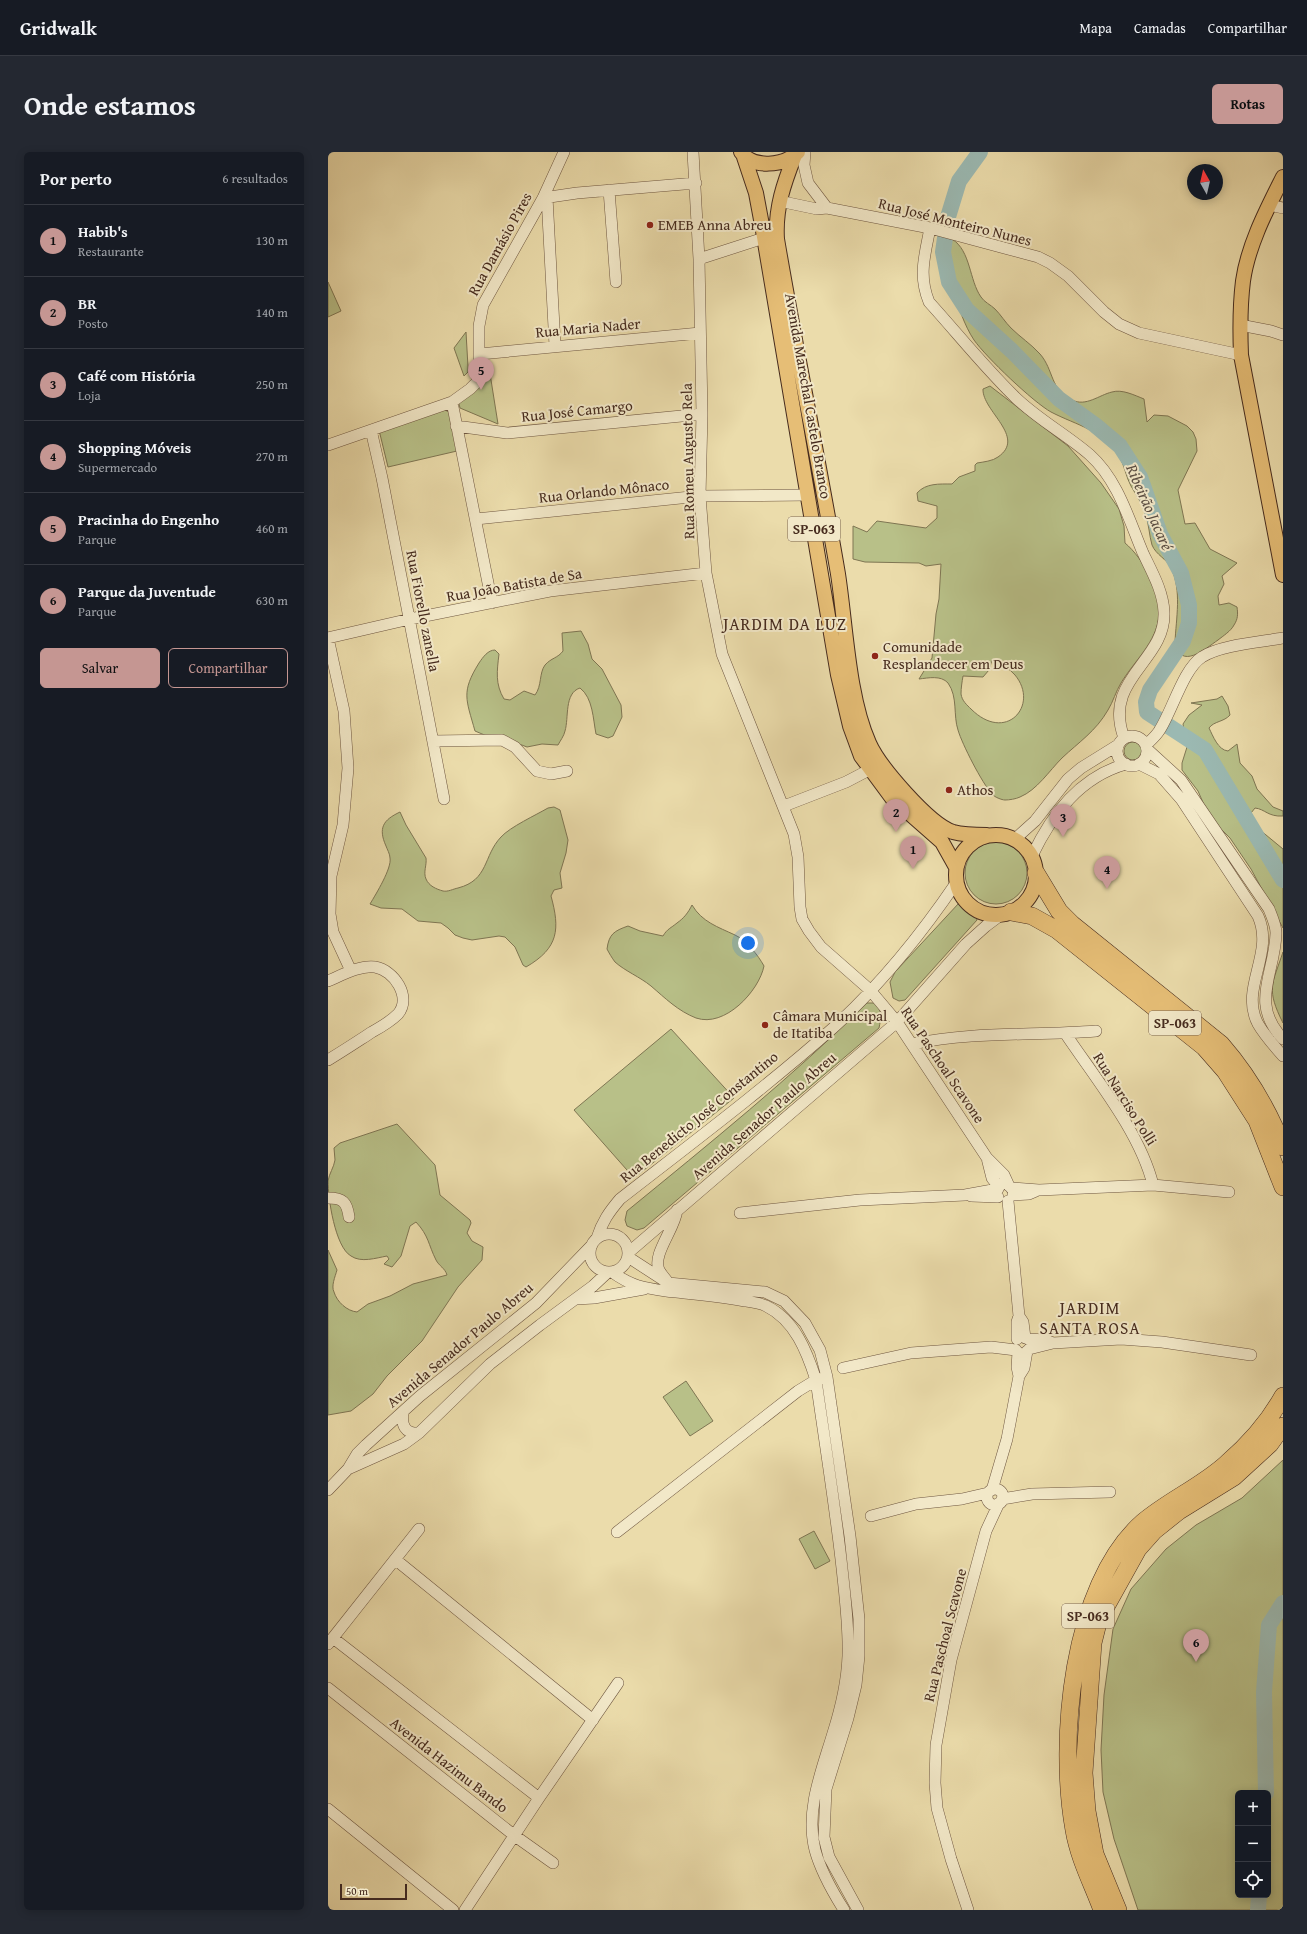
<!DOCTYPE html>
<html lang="pt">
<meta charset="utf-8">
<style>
:root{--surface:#171b24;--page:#242831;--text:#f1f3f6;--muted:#9ea1a6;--line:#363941;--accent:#c59692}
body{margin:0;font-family:"Gentium Book Plus",serif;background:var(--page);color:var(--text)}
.controls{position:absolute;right:12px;bottom:12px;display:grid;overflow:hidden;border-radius:6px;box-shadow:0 2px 10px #0003}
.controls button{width:36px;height:36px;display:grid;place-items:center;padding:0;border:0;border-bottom:1px solid var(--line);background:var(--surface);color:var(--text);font:20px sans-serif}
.compass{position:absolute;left:859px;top:12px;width:36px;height:36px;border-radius:50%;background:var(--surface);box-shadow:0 2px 10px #0003;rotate:352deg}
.scale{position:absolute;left:12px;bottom:10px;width:67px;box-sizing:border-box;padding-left:4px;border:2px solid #462b1e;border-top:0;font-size:11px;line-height:14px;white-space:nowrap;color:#462b1e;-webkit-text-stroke:3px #f2e8c8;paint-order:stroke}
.you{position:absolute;left:420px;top:791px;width:14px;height:14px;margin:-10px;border:3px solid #fff;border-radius:50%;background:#1a73e8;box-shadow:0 0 0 6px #1a73e833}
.badge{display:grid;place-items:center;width:26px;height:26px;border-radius:50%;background:var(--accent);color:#111;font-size:13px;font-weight:700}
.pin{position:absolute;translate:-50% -33px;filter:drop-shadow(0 1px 2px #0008)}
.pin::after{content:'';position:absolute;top:21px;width:14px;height:12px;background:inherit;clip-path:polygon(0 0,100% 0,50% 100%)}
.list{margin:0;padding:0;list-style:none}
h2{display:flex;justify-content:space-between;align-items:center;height:52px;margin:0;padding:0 16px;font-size:17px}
h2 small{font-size:13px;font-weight:400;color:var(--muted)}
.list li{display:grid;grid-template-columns:26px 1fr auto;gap:12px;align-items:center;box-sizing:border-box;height:72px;padding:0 16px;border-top:1px solid var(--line)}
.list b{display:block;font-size:15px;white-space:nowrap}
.list p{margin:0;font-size:13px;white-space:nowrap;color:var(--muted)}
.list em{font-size:13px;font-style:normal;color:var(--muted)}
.actions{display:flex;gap:8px;padding:12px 16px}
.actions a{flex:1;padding:9px 0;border:1px solid var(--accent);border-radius:6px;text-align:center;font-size:14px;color:var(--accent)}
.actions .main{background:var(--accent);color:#111}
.icon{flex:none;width:22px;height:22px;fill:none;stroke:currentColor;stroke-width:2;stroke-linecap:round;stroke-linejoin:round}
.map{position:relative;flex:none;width:955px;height:1758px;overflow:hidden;border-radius:6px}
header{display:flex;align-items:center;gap:24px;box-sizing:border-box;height:56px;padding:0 20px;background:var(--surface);border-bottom:1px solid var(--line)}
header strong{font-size:19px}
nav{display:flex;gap:22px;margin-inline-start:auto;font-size:14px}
.intro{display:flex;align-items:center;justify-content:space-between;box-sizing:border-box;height:96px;padding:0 24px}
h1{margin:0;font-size:28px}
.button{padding:10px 18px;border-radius:6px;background:var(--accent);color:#111;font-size:14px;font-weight:700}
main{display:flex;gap:24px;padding:0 24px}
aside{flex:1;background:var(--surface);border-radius:6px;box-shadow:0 2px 10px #0003}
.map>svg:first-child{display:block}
.green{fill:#b8c088;stroke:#7f7653;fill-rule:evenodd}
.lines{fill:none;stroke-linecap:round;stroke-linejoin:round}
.river{stroke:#9bb9b2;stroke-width:16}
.minor-casing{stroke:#6f5741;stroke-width:12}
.major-casing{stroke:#462b1e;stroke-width:16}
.highway-casing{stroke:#462b1e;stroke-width:18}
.minor{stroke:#f2e8c8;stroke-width:11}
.major{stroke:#e6be76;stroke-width:14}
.highway{stroke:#e6be76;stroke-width:17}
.poi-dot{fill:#8f2418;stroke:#f2e8c8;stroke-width:1.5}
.labels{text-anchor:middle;stroke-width:4;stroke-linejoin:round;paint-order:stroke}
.shield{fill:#f2e8c8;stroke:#7a6451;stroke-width:1}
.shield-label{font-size:14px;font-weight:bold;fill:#462b1e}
.street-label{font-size:15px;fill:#462b1e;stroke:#f2e8c8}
.poi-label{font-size:15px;fill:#462b1e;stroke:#f2e8c8;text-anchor:start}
.water-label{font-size:16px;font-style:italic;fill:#5b4e43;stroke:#f2e8c8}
.quarter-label{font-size:17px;letter-spacing:1px;fill:#462b1e;stroke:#f2e8c8}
</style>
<header>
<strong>Gridwalk</strong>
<nav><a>Mapa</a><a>Camadas</a><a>Compartilhar</a></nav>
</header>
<div class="intro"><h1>Onde estamos</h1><a class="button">Rotas</a></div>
<main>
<aside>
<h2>Por perto<small>6 resultados</small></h2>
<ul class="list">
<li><span class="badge">1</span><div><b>Habib's</b><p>Restaurante</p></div><em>130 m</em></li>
<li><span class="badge">2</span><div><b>BR</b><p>Posto</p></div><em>140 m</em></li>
<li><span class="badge">3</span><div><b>Café com História</b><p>Loja</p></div><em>250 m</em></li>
<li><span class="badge">4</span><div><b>Shopping Móveis</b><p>Supermercado</p></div><em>270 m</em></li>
<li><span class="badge">5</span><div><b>Pracinha do Engenho</b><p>Parque</p></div><em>460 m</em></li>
<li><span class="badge">6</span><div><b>Parque da Juventude</b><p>Parque</p></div><em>630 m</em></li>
</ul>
<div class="actions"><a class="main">Salvar</a><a>Compartilhar</a></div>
</aside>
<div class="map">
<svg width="955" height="1758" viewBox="0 0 955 1758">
<rect width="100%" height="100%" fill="#ebdcab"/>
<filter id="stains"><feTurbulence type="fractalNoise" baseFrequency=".005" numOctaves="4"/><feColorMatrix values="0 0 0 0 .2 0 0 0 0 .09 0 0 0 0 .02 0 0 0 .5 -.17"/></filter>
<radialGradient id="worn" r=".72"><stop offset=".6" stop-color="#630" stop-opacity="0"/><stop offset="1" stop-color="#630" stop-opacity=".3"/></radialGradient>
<!-- green -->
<path class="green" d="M 624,87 C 643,99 641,128 653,145 C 656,150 663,153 667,157 C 673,163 677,170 683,176 C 692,185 703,192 712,202 C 726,218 722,238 744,248 C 758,255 771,243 784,240 C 794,237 806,243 816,247 L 819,270 L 826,263 L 840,264 L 859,274 L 865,280 L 868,287 L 869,299 L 850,338 L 857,372 L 867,371 L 882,397 L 909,411 L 894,424 L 896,432 L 890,444 L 891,453 L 901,451 L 909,455 C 910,462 910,467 906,473 C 903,479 895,484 890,488 C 877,497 852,519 847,490 C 848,467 854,438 843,416 C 839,407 828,403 824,393 C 821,383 821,371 817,361 C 814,351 808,343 803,334 C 798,325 797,315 792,306 C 774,277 750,274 723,260 C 705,250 658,205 646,188 C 636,173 631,155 624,138 C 618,124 612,99 624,87 Z
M 0,130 L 13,159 L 0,165 Z
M 138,180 L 140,215 L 140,220 L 136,224 L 126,196 Z
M 160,209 L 170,272 L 132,256 L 130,248 L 156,222 Z
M 662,234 L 740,294 L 773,331 L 791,357 L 796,374 L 797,391 C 815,406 833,439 831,463 C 829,490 806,509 793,531 C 788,539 785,550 780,558 C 768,579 751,590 734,606 C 721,619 709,638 692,645 C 688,647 681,648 677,648 C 674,648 666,645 664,642 C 654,631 634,592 630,578 C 625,563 630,545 620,531 C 613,523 600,526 591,527 L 604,506 L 608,462 L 611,447 L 613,412 L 598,414 L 591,411 L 537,410 L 525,407 L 525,374 L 539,380 L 549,369 L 598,376 L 609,366 L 609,354 L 590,349 L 589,341 C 598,331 611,332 624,332 L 631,325 L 647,319 L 647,313 L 649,311 C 655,310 665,309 670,305 C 699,285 654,259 655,237 ZM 664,508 L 667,508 C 673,512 682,517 687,523 C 712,553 678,592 643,557 C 639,553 634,549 633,542 C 633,536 634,530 635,524 L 655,525 L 661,518 Z
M 111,255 L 121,260 L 129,299 L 60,315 L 51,278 Z
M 253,479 L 260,492 L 264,507 L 274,517 L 293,553 L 294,565 L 285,584 L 280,586 L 268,582 C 265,567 265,546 252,536 C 236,541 241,566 237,579 C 236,584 232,589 230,593 L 214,592 L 199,595 L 186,590 L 166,587 L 147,579 C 138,547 133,540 151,511 C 155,505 160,498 167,498 L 171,502 C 169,519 167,532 176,547 L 182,548 L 196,539 L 207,543 C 214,534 211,521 217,513 C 223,506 230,506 235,499 L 234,481 Z
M 894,544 L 900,554 L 902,563 C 896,570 886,569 881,576 C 885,584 890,598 900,599 L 909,592 L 912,611 L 924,624 L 929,637 L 945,655 L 955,659 L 955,664 C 940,665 937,657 927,656 L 923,661 L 932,678 L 955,697 L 955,776 L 923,717 L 902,686 L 885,669 L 877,655 L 870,639 L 854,618 L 854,611 L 859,595 L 855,572 L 861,563 L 874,553 L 863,551 L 889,547 Z
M796 599a9 9 0 1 1 18 0a9 9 0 1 1-18 0Z
M 226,655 L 232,658 L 240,688 L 238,701 L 232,721 L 234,736 L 226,738 L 223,744 C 232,777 231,796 198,815 L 195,813 L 187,795 L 177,785 L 171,784 L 144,788 L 135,786 L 127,783 L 120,776 L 113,771 L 90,769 L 74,757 L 53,756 L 42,752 C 48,742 64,716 62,706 C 62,702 59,697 58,694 C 50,676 55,668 72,660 L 78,673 L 98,706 C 99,713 95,720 98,727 C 101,734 108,737 115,739 C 120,740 125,737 130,736 C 161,728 155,704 173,685 C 182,675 208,663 220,656 Z
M637 721a31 31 0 1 1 62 0a31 31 0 1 1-62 0Z
M 631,751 L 648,764 L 649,768 L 577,848 L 571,849 L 565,846 L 562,830 L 567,820 Z
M 364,753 C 374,770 390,775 407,783 C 418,788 430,803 436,814 C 431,839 397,876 368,866 C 350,859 337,846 323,834 C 312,825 297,819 287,810 C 284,806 281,801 279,797 C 281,782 286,779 300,774 L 312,779 L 335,784 C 339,777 343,776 349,771 C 356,766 360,761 364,753 Z
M 955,800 L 955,871 C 938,837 944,833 955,800 Z
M 539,851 L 546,851 C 555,858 553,866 551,876 L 316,1076 L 309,1078 L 299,1074 L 297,1068 L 299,1059 C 381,992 464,925 539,851 Z
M 343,877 L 406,946 L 306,1026 L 246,958 Z
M 69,972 L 107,1013 L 112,1043 L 142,1068 L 143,1071 L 139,1081 L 144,1089 L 155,1095 L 154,1108 L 130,1135 L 94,1189 L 59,1224 L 45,1242 L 23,1259 L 0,1263 L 0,1098 L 9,1118 C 7,1125 3,1134 6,1140 C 9,1150 19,1159 29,1160 L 40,1152 L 62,1144 L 85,1132 L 119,1123 C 117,1116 111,1114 108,1108 C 100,1092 101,1084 88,1070 L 82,1074 L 73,1104 L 64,1115 L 56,1112 L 61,1107 L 59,1104 C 48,1106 33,1111 23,1104 C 7,1095 0,1046 0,1029 C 1,1022 6,1015 7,1008 C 7,1004 6,1000 6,996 L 12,991 Z
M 358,1229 L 385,1269 L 362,1284 L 335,1245 Z
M 955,1308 L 955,1758 L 810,1758 L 786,1687 L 775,1640 L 773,1598 L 776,1543 L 785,1477 L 803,1437 L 838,1397 L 868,1373 L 914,1346 ZM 910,1641 L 940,1641 L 940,1743 L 910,1743 Z
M 486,1379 L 502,1409 L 487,1417 L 471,1387 Z"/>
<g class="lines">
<!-- river -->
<path class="river" d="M 652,0 L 631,29 L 620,65 L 615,100 L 621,130 L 639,158 L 684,199 L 731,247 L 767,273 L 792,294 L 812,325 L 832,382 L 853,421 L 861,453 L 861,471 L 855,489 L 822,538 L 818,550 L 819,560 L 877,598 L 955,728
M 938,1641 L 936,1540 L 941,1473 L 955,1451
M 930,1758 L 931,1743"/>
<defs>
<path id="minor" d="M 365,0 L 371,107 L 374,262 L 372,344 L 378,421 L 394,502 L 466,682 L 470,705 L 472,755 L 474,767 L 481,779 L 493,795 L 542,838 L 569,870 L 659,1006 L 676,1023 L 681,1034
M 477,0 L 476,13 L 480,31 L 499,56
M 281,38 L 288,130
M 219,45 L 227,194
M 215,46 L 249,41 L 368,31
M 451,49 L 489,57 L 499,56 L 602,76 L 710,105 L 722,111 L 740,124 L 776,160 L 791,172 L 811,181 L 913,203
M 941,53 L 955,56
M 602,76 C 597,103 590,123 601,150 C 630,182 657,216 688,246 C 711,268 739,283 762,303 C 790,328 801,368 815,401 C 824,420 835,439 836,460 C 838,510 774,526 796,586
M 371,107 L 436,86
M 912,173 L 943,179 L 955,183
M 152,202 L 372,181
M 124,250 L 164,451
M 128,274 L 179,281 L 374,262
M 43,278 L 54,326 L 116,647
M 0,293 L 124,250 L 142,237 L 149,230 L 151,218 L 151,174 L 155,153 L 215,46 L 236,0
M 148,367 L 372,344 L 480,343
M 0,486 L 82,467 L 222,439 L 378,421
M 0,486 L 16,559 L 20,616 L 15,673 L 3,724 L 2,762 L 5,780 L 23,819
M789 599a15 15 0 1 1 30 0a15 15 0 1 1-30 0Z
M 105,589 L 174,588 L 187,595 L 209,619 L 223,622 L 239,619
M 818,593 C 822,589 828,584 831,579 C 844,560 855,517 874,505 C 892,493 933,490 955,486
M 819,597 L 853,628 L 941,757 C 944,765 948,773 948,781 C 947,822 921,851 955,887
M 811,612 L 831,622 L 853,647 L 930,764 C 947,802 911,836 930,872 C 937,884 946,894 955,904
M 456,654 L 518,630 L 541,618
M 687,687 L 707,669 L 740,627 L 753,616 L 790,593
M 704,704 C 724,662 752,625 798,612
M 0,829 C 14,823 32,813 47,815 C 66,818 84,845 70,862 C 63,869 53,875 44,880 C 30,889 15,899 0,908
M 737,881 C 767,926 812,980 825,1033
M 585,892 C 645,879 707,884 768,879
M 659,1006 L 664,1026 L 671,1035
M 683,1036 L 711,1038 L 825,1033 L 901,1040
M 685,1043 L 701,1042 L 708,1039
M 643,1044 L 670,1045
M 0,1046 C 15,1046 19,1050 21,1065
M 680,1049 L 691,1164 L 695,1170 L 697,1186
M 412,1061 L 532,1048 L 637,1043 L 670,1037
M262 1101a19 19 0 1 1 38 0a19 19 0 1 1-38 0Z
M 269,1086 C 274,1070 281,1060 292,1047 C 364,991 437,936 505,876 C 550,835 594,781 628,731
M 300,1101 L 569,870 L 638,792 L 658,774 L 674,762
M 300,1105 L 340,1131 L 437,1140 L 456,1149 L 477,1171 L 492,1198 L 499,1225 L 522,1384 L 531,1467 L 531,1504 L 528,1533 L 520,1566 L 498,1637 L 496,1685 L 501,1705 L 530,1758
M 284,1120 C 303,1134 316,1136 338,1139 C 365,1142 391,1144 417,1149 C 424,1150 432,1151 438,1154 C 467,1168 479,1200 488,1228 C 497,1291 507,1353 514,1416 C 517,1445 521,1474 520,1504 C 519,1530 513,1556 505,1581 C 494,1618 477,1658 487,1698 C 493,1720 504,1739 516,1758
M 339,1129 C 336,1125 333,1122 331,1118 C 324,1102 347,1077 349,1058
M 248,1147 L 266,1146 L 316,1137
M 689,1187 L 689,1170 L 691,1164
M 700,1187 L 718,1188 L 725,1191
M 701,1197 L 725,1191 L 793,1187 L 834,1190 L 923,1203
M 690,1200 L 689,1215 L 691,1224
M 515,1216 L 583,1201 L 663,1195 L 688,1198
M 75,1260 C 73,1273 77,1282 91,1281
M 20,1317 L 76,1292 L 91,1281 L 162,1212 L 212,1173 L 265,1134 L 280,1120
M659 1345a8 8 0 1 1 16 0a8 8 0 1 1-16 0Z
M 0,1338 L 20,1317 L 29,1302 L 38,1293 L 92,1244 L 208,1151 L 264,1093
M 664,1338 L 679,1287 L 691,1224 L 696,1216 L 699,1199
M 674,1347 L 704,1342 L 782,1340
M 543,1364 L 588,1352 L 634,1347 L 660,1341
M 289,1380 L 470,1239 L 488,1228 L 495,1226
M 68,1408 L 265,1568
M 5,1486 L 211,1646
M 0,1492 L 91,1377
M 0,1536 L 187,1684 L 225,1711
M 0,1657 L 125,1758
M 137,1758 L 211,1646 L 290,1531
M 640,1758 L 623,1707 L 609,1656 L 607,1631 L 608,1593 L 623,1508 L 658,1379 L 671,1351"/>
<path id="major" d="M 413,0 C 425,17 456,14 470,0
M 467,3 C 456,31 447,56 449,87 C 468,199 491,310 510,422 C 518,474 520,544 541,591 C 551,614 601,672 625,680 C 636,683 648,683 659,683
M 416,5 L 428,41 L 434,73 L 510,523 L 522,574 L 533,604 L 564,646 L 614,690 L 628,715
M 955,25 C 939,57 920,93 915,129 C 912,153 912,178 913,203 L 955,423
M628 723a40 40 0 1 1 80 0a40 40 0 1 1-80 0Z"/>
<path id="highway" d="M 708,721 L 731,759 L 744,772 L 893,892 C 920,923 940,957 955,995
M 683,760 L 704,764 L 729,778 L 876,895 L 897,919 L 929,969 L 955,1035
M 774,1758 C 764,1731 751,1707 746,1678 C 730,1590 743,1433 815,1370 C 841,1348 874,1334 899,1311 C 921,1292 941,1269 955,1244
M 790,1758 L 767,1702 L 759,1659 L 756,1621 L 765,1491 L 771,1467 L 810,1397 L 826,1379 L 851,1359 L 906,1325 L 942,1292 L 955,1274"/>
</defs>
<!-- minor casing -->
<use href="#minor" class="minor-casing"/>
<!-- major casing -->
<use href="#major" class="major-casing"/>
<!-- highway casing -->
<use href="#highway" class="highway-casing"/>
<!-- minor -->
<use href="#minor" class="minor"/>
<!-- major -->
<use href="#major" class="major"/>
<!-- highway -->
<use href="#highway" class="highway"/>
</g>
<!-- markers -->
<g class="poi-dot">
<circle cx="322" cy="73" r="4"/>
<circle cx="547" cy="504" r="4"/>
<circle cx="621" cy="638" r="4"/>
<circle cx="437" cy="873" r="4"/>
</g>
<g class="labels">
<!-- shield labels -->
<g class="shield">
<rect x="460" y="365" width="52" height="24" rx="3"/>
<rect x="821" y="859" width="52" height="24" rx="3"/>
<rect x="734" y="1452" width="52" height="24" rx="3"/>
</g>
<g class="shield-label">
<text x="486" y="382">SP-063</text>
<text x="847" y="876">SP-063</text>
<text x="760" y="1469">SP-063</text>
</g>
<!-- street labels -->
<g class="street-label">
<text transform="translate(627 70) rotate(14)" y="5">Rua José Monteiro Nunes</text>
<text transform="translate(172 92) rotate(-61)" y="5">Rua Damásio Pires</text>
<text transform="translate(260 176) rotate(-5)" y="5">Rua Maria Nader</text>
<text transform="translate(480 244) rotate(80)" y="5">Avenida Marechal Castelo Branco</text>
<text transform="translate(249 259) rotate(-6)" y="5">Rua José Camargo</text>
<text transform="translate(360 309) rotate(-91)" y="5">Rua Romeu Augusto Rela</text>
<text transform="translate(276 339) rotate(-6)" y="5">Rua Orlando Mônaco</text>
<text transform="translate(186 433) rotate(-10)" y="5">Rua João Batista de Sa</text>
<text transform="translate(95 459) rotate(79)" y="5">Rua Fiorello zanella</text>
<text transform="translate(615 913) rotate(56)" y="5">Rua Paschoal Scavone</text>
<text transform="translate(797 947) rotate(58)" y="5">Rua Narciso Polli</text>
<text transform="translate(436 964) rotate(-41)" y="5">Avenida Senador Paulo Abreu</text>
<text transform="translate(371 965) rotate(-39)" y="5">Rua Benedicto José Constantino</text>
<text transform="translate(132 1193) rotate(-40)" y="5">Avenida Senador Paulo Abreu</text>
<text transform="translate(617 1483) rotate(-76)" y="5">Rua Paschoal Scavone</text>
<text transform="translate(121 1613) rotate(38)" y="5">Avenida Hazimu Bando</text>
</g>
<!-- poi labels -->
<g class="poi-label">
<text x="330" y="78">EMEB Anna Abreu</text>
<text x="555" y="500">Comunidade<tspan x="555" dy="17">Resplandecer em Deus</tspan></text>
<text x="629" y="643">Athos</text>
<text x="445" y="869">Câmara Municipal<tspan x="445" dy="17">de Itatiba</tspan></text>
</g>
<!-- water labels -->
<g class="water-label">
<text transform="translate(822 355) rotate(66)" y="6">Ribeirão Jacaré</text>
</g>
<!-- quarter labels -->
<g class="quarter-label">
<text x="457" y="478">JARDIM DA LUZ</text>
<text x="762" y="1162">JARDIM<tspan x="762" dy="20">SANTA ROSA</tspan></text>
</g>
</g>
<rect width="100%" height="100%" filter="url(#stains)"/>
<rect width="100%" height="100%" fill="url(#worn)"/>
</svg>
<div class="controls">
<button>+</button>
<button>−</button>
<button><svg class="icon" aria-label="locate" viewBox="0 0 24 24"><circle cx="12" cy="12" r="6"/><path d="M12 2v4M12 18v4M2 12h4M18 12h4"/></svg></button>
</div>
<svg class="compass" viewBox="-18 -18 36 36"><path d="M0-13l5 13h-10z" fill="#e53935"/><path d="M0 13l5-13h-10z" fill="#9ea1a6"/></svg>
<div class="scale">50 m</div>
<div class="you"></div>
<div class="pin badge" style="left:585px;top:717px">1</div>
<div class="pin badge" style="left:568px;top:680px">2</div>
<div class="pin badge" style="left:735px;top:685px">3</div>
<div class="pin badge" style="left:779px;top:737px">4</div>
<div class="pin badge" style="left:153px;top:238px">5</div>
<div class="pin badge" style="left:868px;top:1510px">6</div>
</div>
</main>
